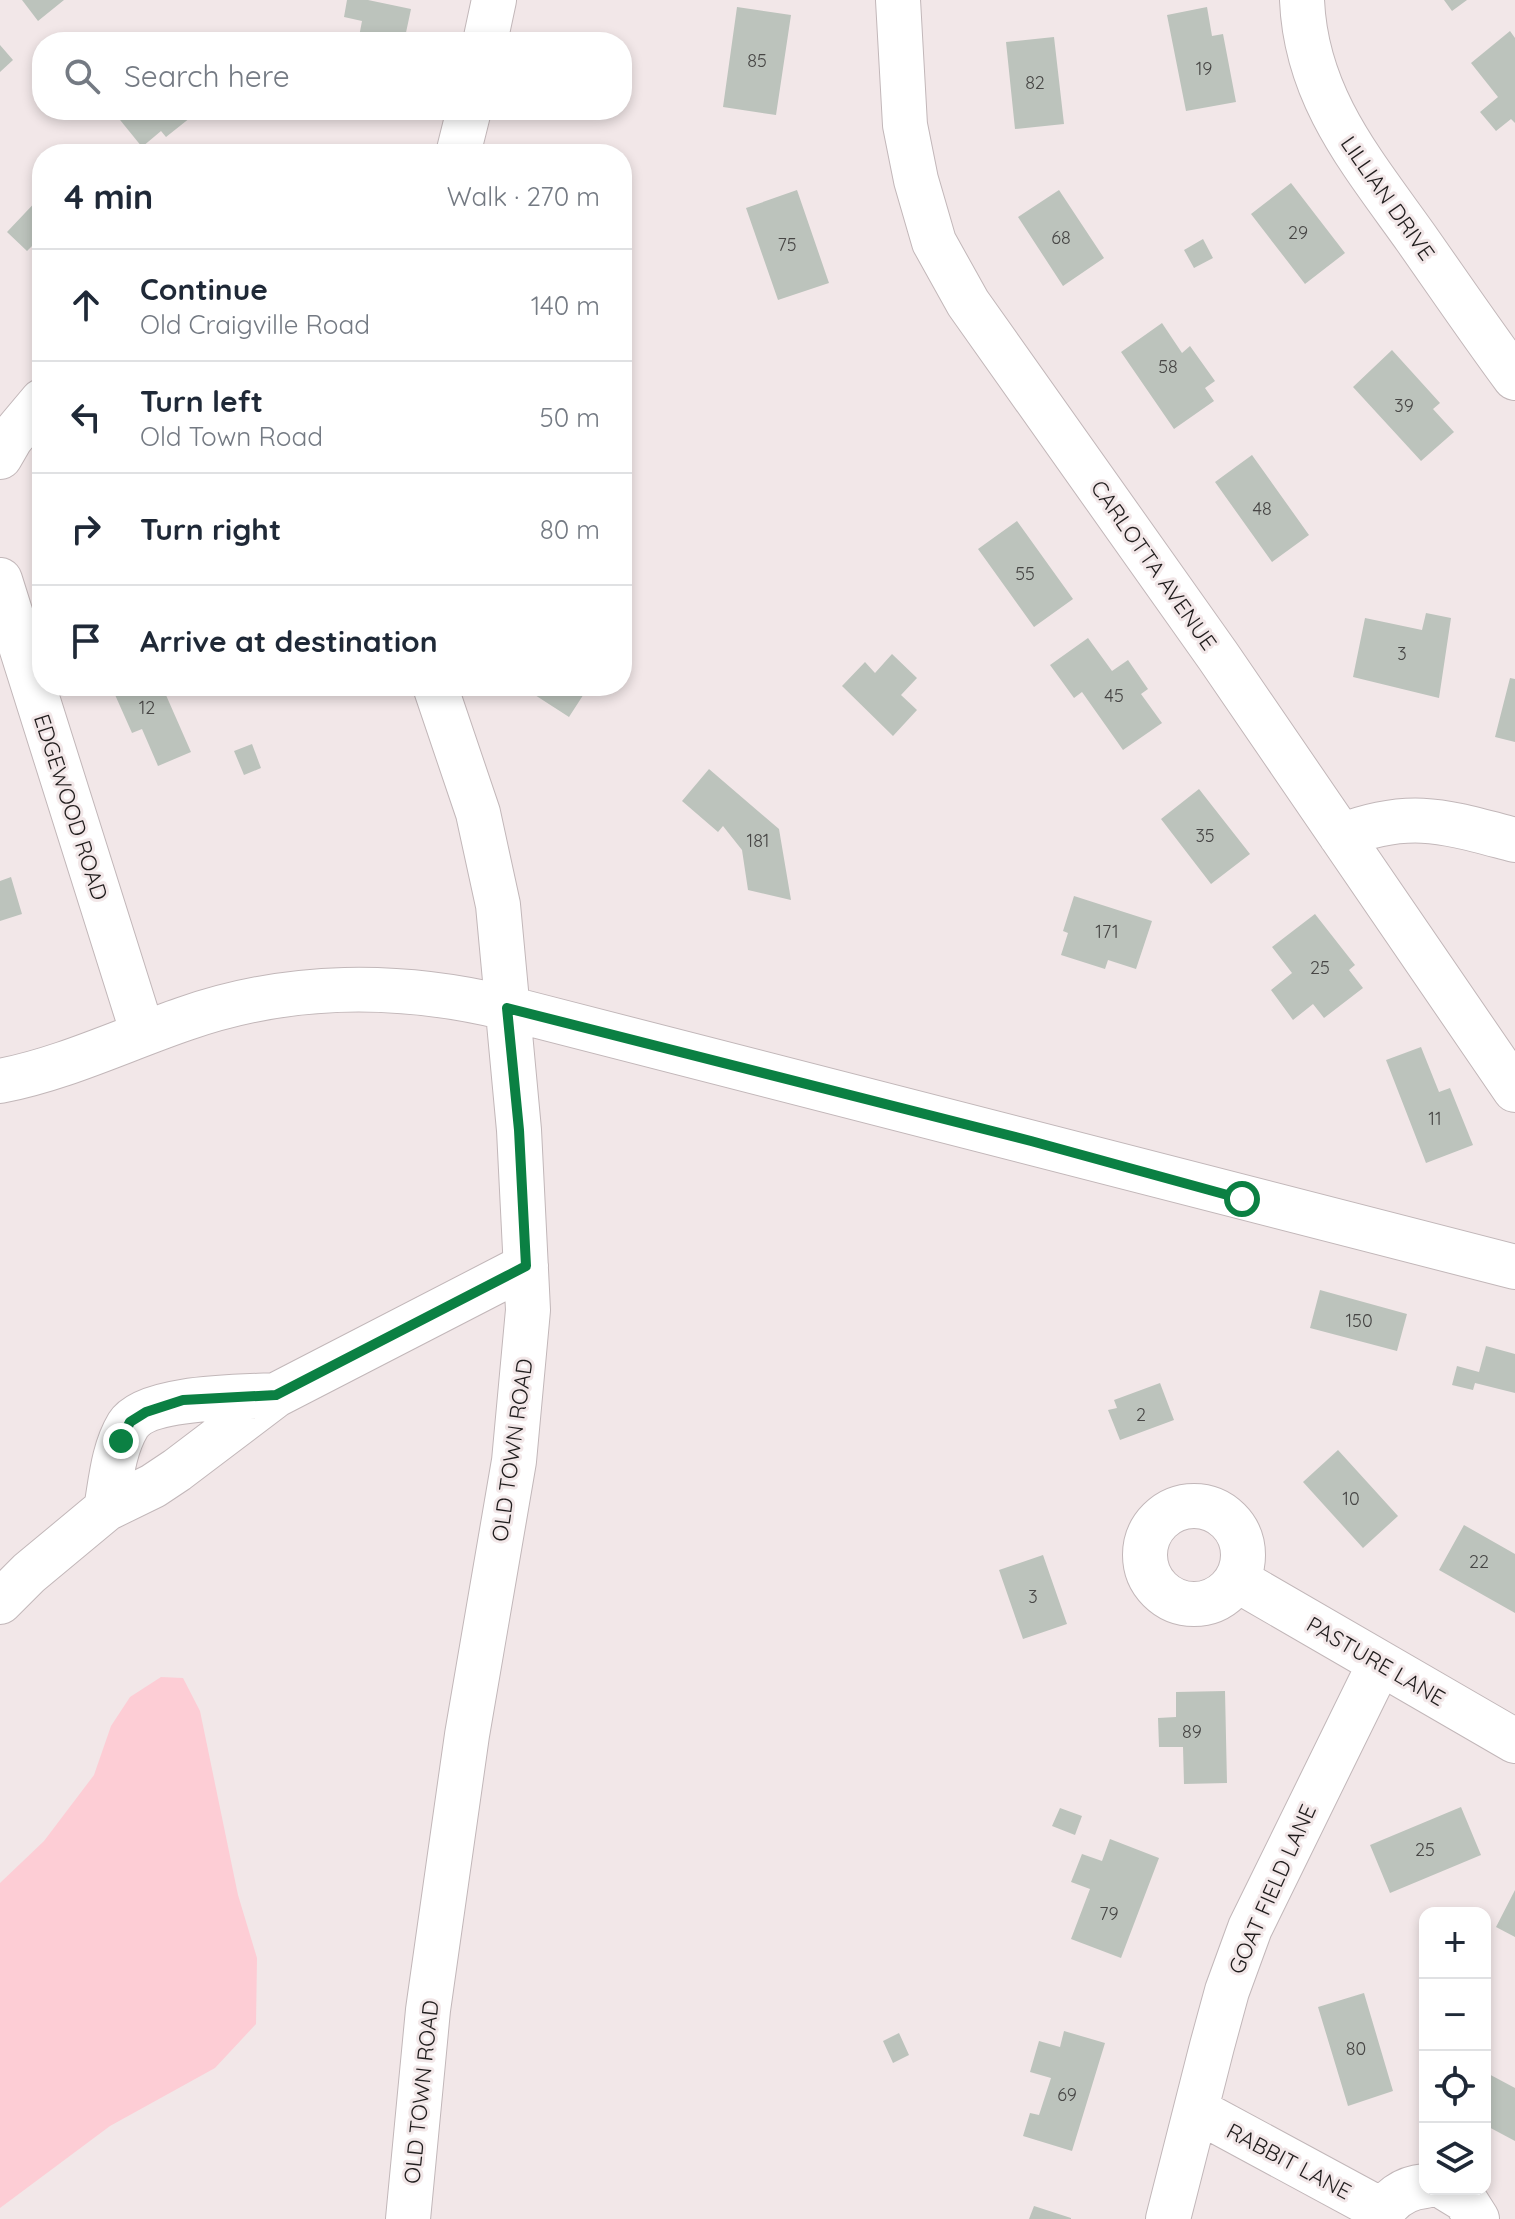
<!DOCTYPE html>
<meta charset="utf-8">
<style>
:root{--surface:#fff;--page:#f6f6f7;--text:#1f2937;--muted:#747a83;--line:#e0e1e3}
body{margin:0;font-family:Quicksand,sans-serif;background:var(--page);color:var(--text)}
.controls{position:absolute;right:24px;bottom:24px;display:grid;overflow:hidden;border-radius:16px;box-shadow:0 4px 12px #0003}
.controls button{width:72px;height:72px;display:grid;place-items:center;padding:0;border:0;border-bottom:2px solid var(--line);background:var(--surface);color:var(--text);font:40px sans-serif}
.stop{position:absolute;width:24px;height:24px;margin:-18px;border:6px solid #0b8043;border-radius:50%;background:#fff}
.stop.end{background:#0b8043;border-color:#fff;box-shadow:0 2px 8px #0008}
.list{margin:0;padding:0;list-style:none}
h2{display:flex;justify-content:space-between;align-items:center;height:104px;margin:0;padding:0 32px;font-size:34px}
h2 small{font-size:26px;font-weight:400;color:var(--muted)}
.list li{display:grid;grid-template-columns:52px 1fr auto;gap:24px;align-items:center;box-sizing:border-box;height:112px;padding:0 32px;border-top:2px solid var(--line)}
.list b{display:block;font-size:30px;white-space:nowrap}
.list p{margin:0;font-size:26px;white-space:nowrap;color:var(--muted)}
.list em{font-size:26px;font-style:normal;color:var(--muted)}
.icon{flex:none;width:44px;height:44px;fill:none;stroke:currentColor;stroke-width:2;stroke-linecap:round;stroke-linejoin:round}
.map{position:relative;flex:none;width:1515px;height:2219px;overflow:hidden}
.search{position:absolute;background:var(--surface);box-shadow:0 4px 12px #0003;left:32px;top:32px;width:600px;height:88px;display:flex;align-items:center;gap:20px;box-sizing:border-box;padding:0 28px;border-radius:32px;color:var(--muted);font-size:30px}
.panel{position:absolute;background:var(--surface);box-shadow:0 4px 12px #0003;left:32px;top:144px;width:600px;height:552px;border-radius:32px}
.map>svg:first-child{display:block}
.green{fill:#fdcdd5}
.building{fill:#bcc3bc}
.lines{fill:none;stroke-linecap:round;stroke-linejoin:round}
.minor-casing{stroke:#c2b7b9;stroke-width:46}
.minor{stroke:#fff;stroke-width:44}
.route{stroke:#0b8043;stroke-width:10}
.labels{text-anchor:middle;stroke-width:6;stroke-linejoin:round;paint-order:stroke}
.number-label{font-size:18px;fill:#474645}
.street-label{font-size:22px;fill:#201d1d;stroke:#f2e7e8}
</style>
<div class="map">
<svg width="1515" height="2219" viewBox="0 0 1515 2219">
<rect width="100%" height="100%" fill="#f2e7e8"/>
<!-- green -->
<path class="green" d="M 161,1677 L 183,1678 L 200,1711 L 238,1895 L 257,1958 L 256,2024 L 215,2068 L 110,2126 L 0,2208 L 0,1883 L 44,1841 L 94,1775 L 111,1726 L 130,1697 Z"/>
<!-- building -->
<path class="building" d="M 22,0 L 64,0 L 38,21 Z
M 347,0 L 368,0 L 411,9 L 404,42 L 358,42 L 362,21 L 344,17 Z
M 1444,0 L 1467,0 L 1452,11 Z
M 737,7 L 791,15 L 776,115 L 723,107 Z
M 1207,7 L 1212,36 L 1223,34 L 1236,102 L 1186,111 L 1167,15 Z
M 1510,31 L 1515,38 L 1515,123 L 1511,119 L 1496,131 L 1480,112 L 1498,97 L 1471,63 Z
M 1054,37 L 1064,124 L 1015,129 L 1006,42 Z
M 0,45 L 13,60 L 0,72 Z
M 123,110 L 200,110 L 166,137 L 161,131 L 142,147 L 116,115 Z
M 1291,183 L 1345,253 L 1305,284 L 1251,214 Z
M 797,190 L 829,283 L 778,300 L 746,208 Z
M 1059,190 L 1104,258 L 1063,286 L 1018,217 Z
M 42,195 L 42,236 L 27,251 L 7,232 Z
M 1203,239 L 1213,258 L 1194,268 L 1184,250 Z
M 1162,323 L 1182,353 L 1190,346 L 1215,381 L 1205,388 L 1214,401 L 1174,429 L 1121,352 Z
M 1392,350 L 1440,403 L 1433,409 L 1454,432 L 1421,461 L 1353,387 Z
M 1252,455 L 1309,535 L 1272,562 L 1215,482 Z
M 1017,521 L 1073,599 L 1034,627 L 978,549 Z
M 1426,613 L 1451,618 L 1439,698 L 1353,677 L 1365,618 L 1422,630 Z
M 1088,638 L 1112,671 L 1128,660 L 1148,689 L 1141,694 L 1162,723 L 1123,750 L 1082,692 L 1074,698 L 1050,665 Z
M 892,654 L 917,678 L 901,695 L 917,710 L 893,736 L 842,686 L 865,662 L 875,673 Z
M 1510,678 L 1515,679 L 1515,742 L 1495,737 Z
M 116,686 L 162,686 L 191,752 L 158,766 L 142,729 L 132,733 L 112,688 Z
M 521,686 L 589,686 L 569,717 Z
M 252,744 L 261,768 L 244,775 L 234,751 Z
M 709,769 L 779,829 L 791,900 L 748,890 L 742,850 L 723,826 L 718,832 L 682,801 Z
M 1199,789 L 1250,854 L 1211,884 L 1161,819 Z
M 11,877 L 22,914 L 0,921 L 0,881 Z
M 1074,896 L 1152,921 L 1136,969 L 1108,960 L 1105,969 L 1061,955 L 1068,933 L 1063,931 Z
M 1315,914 L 1355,965 L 1349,970 L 1363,988 L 1324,1018 L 1313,1004 L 1293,1020 L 1271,990 L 1292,973 L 1272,947 Z
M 1421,1047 L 1439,1092 L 1450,1088 L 1473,1145 L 1426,1163 L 1386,1060 Z
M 1320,1290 L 1407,1314 L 1397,1351 L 1310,1328 Z
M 1486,1346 L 1515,1354 L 1515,1393 L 1475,1383 L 1473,1390 L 1452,1385 L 1457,1366 L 1479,1372 Z
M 1160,1383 L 1174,1420 L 1120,1440 L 1108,1410 L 1117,1408 L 1114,1400 Z
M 1338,1450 L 1398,1516 L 1363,1548 L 1303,1482 Z
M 1464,1525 L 1515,1554 L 1515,1613 L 1439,1570 Z
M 1043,1555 L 1067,1624 L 1023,1639 L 999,1570 Z
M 1225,1691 L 1227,1783 L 1184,1784 L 1183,1747 L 1159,1747 L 1158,1718 L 1176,1717 L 1176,1692 Z
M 1461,1807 L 1481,1855 L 1390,1893 L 1370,1845 Z
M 1060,1808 L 1082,1816 L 1075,1835 L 1052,1826 Z
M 1110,1839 L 1159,1858 L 1121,1958 L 1071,1939 L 1090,1889 L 1071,1882 L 1082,1854 L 1102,1861 Z
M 1515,1890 L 1515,1937 L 1496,1927 Z
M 1364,1993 L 1393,2091 L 1348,2106 L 1318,2007 Z
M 1064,2031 L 1105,2043 L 1072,2151 L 1023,2136 L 1030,2113 L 1039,2115 L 1051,2078 L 1030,2072 L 1039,2041 L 1060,2047 Z
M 899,2033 L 909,2055 L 893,2063 L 883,2041 Z
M 1485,2072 L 1515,2088 L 1515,2141 L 1485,2125 Z
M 1034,2206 L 1071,2218 L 1071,2219 L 1029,2219 Z"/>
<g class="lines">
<defs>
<path id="minor" d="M 898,0 L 905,125 L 916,180 L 934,242 L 968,303 L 1218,656 L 1515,1090
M 1302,0 C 1306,97 1362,162 1416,238 C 1449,285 1481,332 1515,378
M 485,42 L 494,0
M 458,154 L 469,110
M 0,457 L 11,438 L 42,401
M 0,580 L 143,1034
M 1341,836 C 1411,809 1446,822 1515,840
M 0,1081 C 63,1069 123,1040 184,1019 C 289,982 400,982 507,1008 L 1515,1267
M1145 1555a49 49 0 1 1 98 0a49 49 0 1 1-98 0Z
M 106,1509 C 111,1481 113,1450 128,1425 C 146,1396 243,1397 276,1395
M 1237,1580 L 1515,1741
M 0,1602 L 29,1573 L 106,1509 L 153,1486 L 177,1470 L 276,1395 L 526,1266
M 1196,2110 L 1383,2211
M 1447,2189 L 1465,2200 L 1477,2219
M 408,2219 L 428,2010 L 467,1735 L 514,1461 L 528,1310 L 519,1130 L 498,905 L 478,813 L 435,686
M 1168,2219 L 1212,2046 L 1227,1991 L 1250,1928 L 1380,1663
M 1379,2219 C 1388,2199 1404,2188 1425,2186"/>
</defs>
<!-- minor casing -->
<use href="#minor" class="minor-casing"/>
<!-- minor -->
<use href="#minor" class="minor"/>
</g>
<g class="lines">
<!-- route -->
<path class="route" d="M 121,1441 L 130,1422 L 146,1412 L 183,1400 L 276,1395 L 526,1266 L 519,1130 L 507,1008 L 1031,1141 L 1242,1199"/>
</g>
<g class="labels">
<!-- number labels -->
<g class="number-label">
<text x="757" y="67">85</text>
<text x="1204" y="75">19</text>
<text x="1035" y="89">82</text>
<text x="1298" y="239">29</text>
<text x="1061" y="244">68</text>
<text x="787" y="251">75</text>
<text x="1168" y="373">58</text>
<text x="1404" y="412">39</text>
<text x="1262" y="515">48</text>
<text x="1025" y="580">55</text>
<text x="1402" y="660">3</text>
<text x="1114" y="702">45</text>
<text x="147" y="714">12</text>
<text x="1205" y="842">35</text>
<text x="758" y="847">181</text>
<text x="1107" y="938">171</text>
<text x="1320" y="974">25</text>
<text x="1435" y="1125">11</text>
<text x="1359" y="1327">150</text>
<text x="1141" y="1421">2</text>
<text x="1351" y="1505">10</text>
<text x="1479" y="1568">22</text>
<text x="1033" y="1603">3</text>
<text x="1192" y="1738">89</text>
<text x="1425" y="1856">25</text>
<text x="1109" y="1920">79</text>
<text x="1356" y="2055">80</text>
<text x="1067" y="2101">69</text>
</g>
<!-- street labels -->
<g class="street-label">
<text transform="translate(1388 198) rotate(55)" y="8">LILLIAN DRIVE</text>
<text transform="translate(1154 565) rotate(55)" y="8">CARLOTTA AVENUE</text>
<text transform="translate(71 807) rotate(72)" y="8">EDGEWOOD ROAD</text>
<text transform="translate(512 1450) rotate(-82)" y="8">OLD TOWN ROAD</text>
<text transform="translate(1376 1661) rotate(30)" y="8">PASTURE LANE</text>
<text transform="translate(1272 1889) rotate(-66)" y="8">GOAT FIELD LANE</text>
<text transform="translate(421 2092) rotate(-84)" y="8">OLD TOWN ROAD</text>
<text transform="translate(1289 2161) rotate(28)" y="8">RABBIT LANE</text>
</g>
</g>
</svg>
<div class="controls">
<button>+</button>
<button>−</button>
<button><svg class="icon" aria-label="locate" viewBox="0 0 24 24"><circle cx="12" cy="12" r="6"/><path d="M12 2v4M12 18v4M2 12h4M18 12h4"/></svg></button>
<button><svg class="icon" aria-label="layers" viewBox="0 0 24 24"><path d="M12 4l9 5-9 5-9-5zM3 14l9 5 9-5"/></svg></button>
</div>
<div class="stop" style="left:1242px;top:1199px"></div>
<div class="stop end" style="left:121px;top:1441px"></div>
<div class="search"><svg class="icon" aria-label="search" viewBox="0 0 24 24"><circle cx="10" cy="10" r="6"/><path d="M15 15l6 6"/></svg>Search here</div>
<section class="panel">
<h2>4 min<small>Walk · 270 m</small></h2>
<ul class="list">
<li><svg class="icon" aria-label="ahead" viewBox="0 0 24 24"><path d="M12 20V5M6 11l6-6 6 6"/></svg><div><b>Continue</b><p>Old Craigville Road</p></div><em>140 m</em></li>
<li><svg class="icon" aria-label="left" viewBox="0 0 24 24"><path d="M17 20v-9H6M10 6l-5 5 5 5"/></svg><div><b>Turn left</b><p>Old Town Road</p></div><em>50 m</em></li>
<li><svg class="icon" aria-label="right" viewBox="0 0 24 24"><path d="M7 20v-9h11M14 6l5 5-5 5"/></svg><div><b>Turn right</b></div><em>80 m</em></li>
<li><svg class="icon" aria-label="arrive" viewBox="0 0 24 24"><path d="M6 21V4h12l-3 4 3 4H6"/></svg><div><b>Arrive at destination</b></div></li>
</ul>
</section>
</div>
